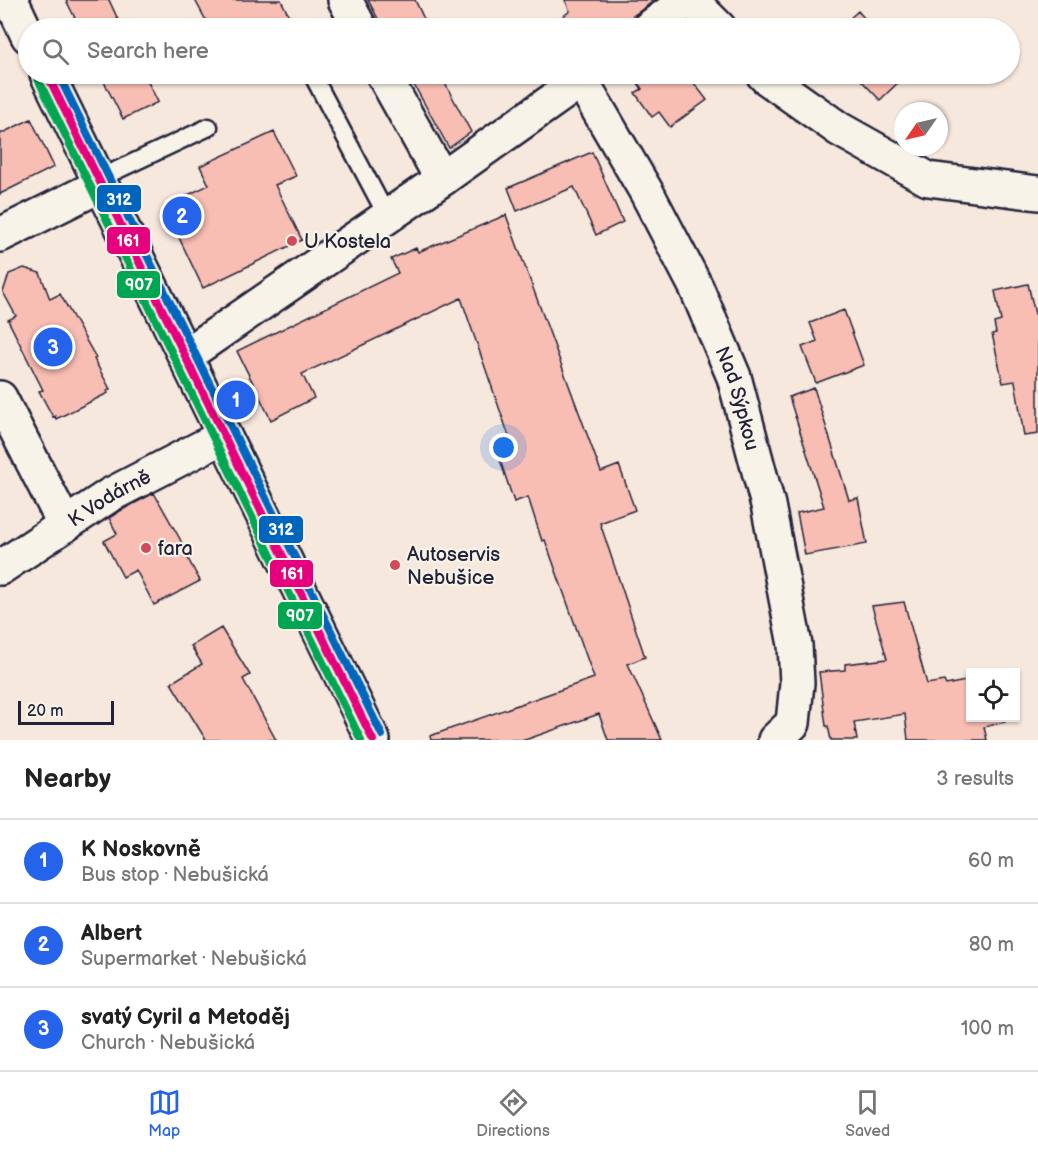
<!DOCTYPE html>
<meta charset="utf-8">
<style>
:root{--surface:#fff;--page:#f2f2f2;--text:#222;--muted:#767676;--line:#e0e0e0;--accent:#2563eb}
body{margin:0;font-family:"Balsamiq Sans",sans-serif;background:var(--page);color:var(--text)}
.controls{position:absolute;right:18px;bottom:18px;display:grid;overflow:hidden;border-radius:0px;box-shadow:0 2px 4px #0004}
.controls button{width:54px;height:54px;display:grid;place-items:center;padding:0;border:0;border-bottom:2px solid var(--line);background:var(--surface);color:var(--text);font:30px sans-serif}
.compass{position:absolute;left:894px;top:102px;width:54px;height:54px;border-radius:50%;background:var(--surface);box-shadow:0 2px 4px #0004;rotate:236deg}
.scale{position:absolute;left:18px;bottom:15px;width:96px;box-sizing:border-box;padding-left:6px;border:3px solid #22223b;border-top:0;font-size:16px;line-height:21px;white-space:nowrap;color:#22223b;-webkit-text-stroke:4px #f7f3e8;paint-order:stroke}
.you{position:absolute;left:504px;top:448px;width:21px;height:21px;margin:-15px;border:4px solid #fff;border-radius:50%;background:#1a73e8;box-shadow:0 0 0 9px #1a73e833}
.badge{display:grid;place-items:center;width:39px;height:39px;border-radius:50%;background:var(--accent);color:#fff;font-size:20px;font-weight:700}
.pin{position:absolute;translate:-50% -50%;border:3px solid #fff;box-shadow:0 2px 6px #0006}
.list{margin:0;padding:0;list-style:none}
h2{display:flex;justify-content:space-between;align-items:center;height:78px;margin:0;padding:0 24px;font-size:26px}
h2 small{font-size:20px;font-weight:400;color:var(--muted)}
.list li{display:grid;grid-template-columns:39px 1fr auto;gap:18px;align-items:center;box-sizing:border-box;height:84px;padding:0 24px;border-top:2px solid var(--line)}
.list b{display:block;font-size:22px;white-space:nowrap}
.list p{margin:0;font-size:20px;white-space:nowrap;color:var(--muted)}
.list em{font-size:20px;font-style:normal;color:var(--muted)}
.icon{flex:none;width:33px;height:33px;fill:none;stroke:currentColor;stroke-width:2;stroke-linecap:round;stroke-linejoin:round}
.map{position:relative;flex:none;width:1038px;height:740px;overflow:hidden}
.search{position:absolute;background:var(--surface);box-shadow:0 2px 4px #0004;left:18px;right:18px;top:18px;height:66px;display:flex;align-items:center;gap:15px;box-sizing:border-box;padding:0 21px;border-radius:33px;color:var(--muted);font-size:22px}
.sheet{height:330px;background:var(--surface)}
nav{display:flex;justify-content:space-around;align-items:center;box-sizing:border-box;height:84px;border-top:2px solid var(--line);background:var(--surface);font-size:16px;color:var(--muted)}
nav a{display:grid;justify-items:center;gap:3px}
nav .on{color:var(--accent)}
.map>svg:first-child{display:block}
.building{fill:#f8bdb3;stroke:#22223b;stroke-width:1.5}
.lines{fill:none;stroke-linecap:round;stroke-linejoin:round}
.lane-casing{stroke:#22223b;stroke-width:21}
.street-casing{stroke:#22223b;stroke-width:38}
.secondary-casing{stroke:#22223b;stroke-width:38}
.lane{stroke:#f7f3e8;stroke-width:16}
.street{stroke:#f7f3e8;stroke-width:33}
.secondary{stroke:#f7f3e8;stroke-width:33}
.bus-1-casing{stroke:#f7f3e8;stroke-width:12}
.bus-2-casing{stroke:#f7f3e8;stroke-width:12}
.bus-3-casing{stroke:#f7f3e8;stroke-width:12}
.bus-1{stroke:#e5007d;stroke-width:8}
.bus-2{stroke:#00a651;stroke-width:8}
.bus-3{stroke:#0065bd;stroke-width:8}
.poi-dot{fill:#d1495b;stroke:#f7f3e8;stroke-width:2}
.labels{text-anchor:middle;stroke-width:4.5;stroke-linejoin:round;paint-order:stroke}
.poi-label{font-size:20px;fill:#22223b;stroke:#f7f3e8;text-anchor:start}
.street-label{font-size:20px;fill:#22223b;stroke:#f7f3e8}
.line-badge{stroke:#f7f3e8;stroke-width:2}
.badge-label{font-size:16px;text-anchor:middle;font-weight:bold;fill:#fff}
</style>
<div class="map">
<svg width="1038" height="740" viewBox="0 0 1038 740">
<rect width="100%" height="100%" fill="#f7e8dd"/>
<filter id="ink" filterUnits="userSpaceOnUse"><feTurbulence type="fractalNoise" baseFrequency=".0167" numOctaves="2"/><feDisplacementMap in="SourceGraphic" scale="12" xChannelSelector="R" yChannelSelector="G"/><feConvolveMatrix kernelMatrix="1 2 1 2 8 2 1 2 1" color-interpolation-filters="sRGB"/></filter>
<g filter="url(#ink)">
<!-- building -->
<path class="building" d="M 66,0 L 109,0 L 122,28 L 80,28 Z
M 195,0 L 281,0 L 295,28 L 210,28 Z
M 368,0 L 415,0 L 424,19 L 405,28 L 383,28 Z
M 565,0 L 655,0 L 616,28 L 547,28 L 570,11 Z
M 858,11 L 873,28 L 838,28 L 848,20 Z
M 100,74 L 144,74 L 158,102 L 123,119 Z
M 408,74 L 440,74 L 471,132 L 449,148 Z
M 632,74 L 687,74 L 707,100 L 670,127 L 659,112 L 652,117 L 635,93 L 642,89 Z
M 855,74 L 907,74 L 880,100 Z
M 31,119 L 54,167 L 0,194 L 0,134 Z
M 274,132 L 296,176 L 275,185 L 302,240 L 203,288 L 164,206 L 209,185 L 200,166 Z
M 592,152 L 623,222 L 596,235 L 574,187 L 517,211 L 508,188 Z
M 506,215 L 601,472 L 619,465 L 635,510 L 600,523 L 645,657 L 628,664 L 662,740 L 608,740 L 599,714 L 525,740 L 431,740 L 430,736 L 594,678 L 545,540 L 542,541 L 528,497 L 514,502 L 496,448 L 511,442 L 461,298 L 302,374 L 314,398 L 271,420 L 237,351 L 398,273 L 391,259 L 416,248 L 418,252 Z
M 24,268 L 40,273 L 50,299 L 60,294 L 96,358 L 94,359 L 110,389 L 107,390 L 108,393 L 56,419 L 55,416 L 53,417 L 39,391 L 43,390 L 8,320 L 16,316 L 3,292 L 9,274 Z
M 1028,284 L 1035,314 L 1038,314 L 1038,434 L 1024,436 L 1015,381 L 1003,383 L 992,334 L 996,333 L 994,323 L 1001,321 L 995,291 Z
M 844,310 L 864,365 L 816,383 L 802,347 L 817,341 L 810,323 Z
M 814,388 L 849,500 L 858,498 L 867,544 L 805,555 L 797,513 L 824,507 L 789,397 Z
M 154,493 L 180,539 L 187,555 L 186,555 L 200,581 L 154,605 L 136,570 L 123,577 L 104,541 L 117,534 L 109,518 L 120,511 Z
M 904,602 L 927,684 L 944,681 L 946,685 L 970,680 L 970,717 L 1003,717 L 1005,722 L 984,727 L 987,740 L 908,740 L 905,714 L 854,722 L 857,740 L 831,740 L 828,726 L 826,726 L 819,672 L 845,670 L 845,664 L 887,659 L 872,606 Z
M 221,628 L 250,675 L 243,679 L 276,740 L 206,740 L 171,683 L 202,664 L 191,646 Z"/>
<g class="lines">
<defs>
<path id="lane" d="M 312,74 L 387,216
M 98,179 L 209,127"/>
<g id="street">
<path d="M 345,0 L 360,28"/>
<path d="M 691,0 L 719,28"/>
<path d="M 649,28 L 687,0"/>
<path d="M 383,74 L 442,179"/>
<path d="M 763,74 L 767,78 L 839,129 L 928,179 L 1038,193"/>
<path id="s1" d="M 581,80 L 647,193 L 696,287 L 734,377 L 768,505 L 795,645 L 797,683 L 793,723 L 775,740"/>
<path d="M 0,235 L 101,185"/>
<path d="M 185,356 L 442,179 L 590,74"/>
<path d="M 0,398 L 65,525"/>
<path id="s2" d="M 0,568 L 110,495 L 224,436"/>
</g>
<path id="secondary" d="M 11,0 L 28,36
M 47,74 L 373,740"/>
</defs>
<!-- lane casing -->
<use href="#lane" class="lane-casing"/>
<!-- street casing -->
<use href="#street" class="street-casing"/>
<!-- secondary casing -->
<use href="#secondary" class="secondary-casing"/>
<!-- lane -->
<use href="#lane" class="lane"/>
<!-- street -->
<use href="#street" class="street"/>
<!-- secondary -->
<use href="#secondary" class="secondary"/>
<defs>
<path id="bus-1" d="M 47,74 L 373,740"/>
<path id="bus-2" d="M 38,79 L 361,740"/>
<path id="bus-3" d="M 58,74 L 382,735"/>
</defs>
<!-- bus-1 casing -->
<use href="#bus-1" class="bus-1-casing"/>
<!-- bus-2 casing -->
<use href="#bus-2" class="bus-2-casing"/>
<!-- bus-3 casing -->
<use href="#bus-3" class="bus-3-casing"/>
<!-- bus-1 -->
<use href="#bus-1" class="bus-1"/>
<!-- bus-2 -->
<use href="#bus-2" class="bus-2"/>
<!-- bus-3 -->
<use href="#bus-3" class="bus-3"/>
</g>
</g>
<!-- markers -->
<g class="poi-dot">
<circle cx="292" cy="241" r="6"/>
<circle cx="146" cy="548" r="6"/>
<circle cx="395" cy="565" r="6"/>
</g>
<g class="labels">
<!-- poi labels -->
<g class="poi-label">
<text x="304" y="248">U Kostela</text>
<text x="158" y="555">fara</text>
<text x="407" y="561">Autoservis<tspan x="407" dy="23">Nebušice</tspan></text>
</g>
<!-- street labels -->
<g class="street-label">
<text dy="7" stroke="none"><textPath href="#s1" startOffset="356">Nad Sýpkou</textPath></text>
<text dy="7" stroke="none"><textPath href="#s2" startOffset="130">K Vodárně</textPath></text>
</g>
</g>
<g class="line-badge">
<rect x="96" y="184" width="46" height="29" rx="6" fill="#0065bd"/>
<rect x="106" y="226" width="45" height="29" rx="6" fill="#e5007d"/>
<rect x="116" y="270" width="45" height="29" rx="6" fill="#00a651"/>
<rect x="258" y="515" width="46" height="29" rx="6" fill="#0065bd"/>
<rect x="269" y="559" width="45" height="29" rx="6" fill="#e5007d"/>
<rect x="277" y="601" width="46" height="29" rx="6" fill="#00a651"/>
</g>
<g class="badge-label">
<text x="119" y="205">312</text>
<text x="128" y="246">161</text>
<text x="139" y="290">907</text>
<text x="281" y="535">312</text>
<text x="292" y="579">161</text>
<text x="300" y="621">907</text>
</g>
</svg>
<div class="controls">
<button><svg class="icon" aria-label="locate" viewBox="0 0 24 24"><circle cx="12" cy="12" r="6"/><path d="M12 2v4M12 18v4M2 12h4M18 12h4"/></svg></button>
</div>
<svg class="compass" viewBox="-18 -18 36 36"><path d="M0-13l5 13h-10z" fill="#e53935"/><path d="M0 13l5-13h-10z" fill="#767676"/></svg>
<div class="scale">20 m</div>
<div class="you"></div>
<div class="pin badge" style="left:236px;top:400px">1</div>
<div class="pin badge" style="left:182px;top:216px">2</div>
<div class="pin badge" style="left:53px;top:347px">3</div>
<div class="search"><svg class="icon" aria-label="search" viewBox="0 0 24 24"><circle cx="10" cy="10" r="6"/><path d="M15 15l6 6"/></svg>Search here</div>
</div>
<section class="sheet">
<h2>Nearby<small>3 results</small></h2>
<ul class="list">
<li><span class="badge">1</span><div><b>K Noskovně</b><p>Bus stop · Nebušická</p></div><em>60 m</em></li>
<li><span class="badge">2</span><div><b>Albert</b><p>Supermarket · Nebušická</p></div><em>80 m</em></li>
<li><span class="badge">3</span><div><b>svatý Cyril a Metoděj</b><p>Church · Nebušická</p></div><em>100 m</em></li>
</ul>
</section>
<nav>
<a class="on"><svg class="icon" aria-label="map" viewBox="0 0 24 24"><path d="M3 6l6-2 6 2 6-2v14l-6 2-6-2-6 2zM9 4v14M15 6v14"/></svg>Map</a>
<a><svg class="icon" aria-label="directions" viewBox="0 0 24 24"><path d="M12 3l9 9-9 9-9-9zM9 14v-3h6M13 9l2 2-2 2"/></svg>Directions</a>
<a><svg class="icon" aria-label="saved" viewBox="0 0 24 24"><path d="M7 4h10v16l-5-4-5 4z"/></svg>Saved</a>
</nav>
